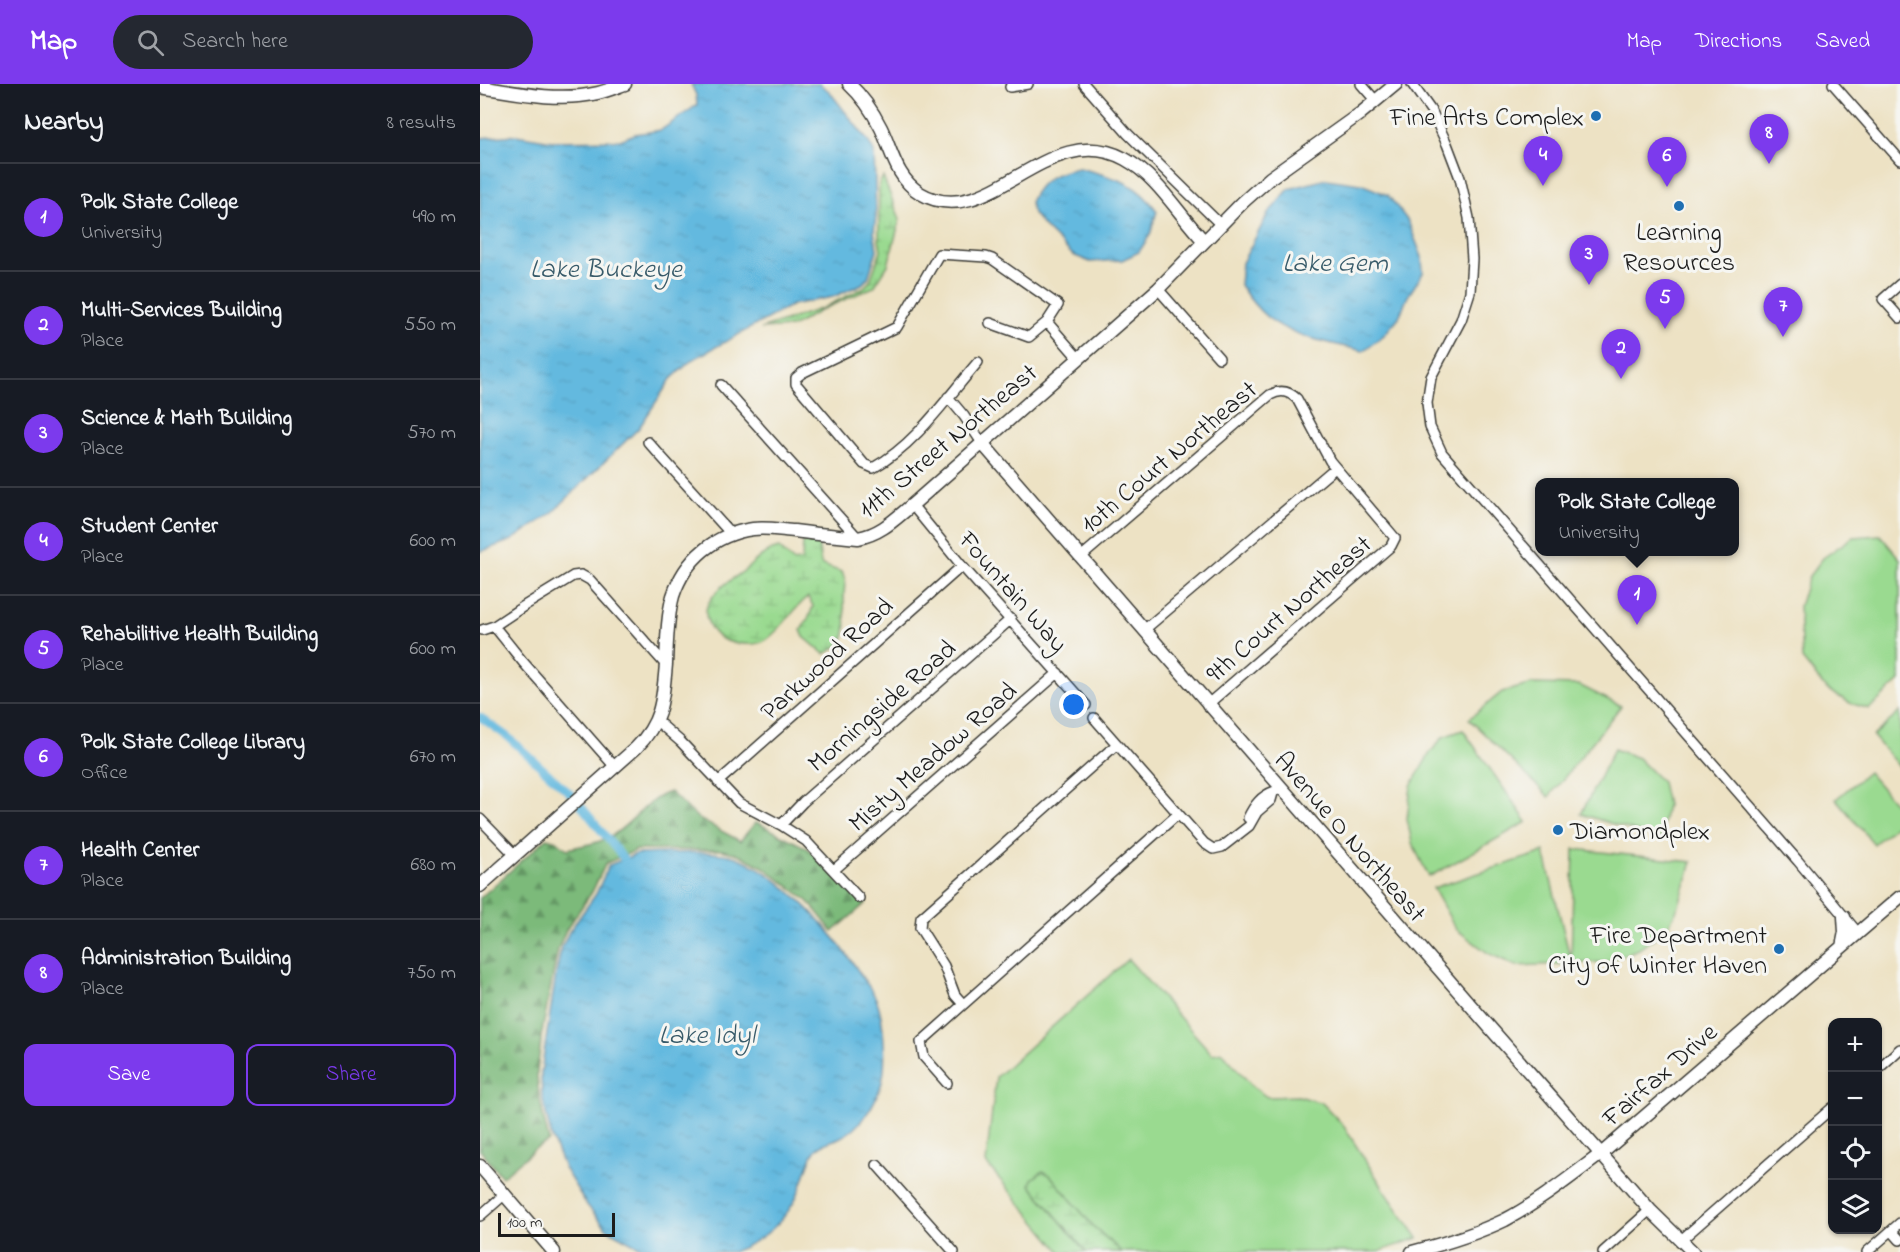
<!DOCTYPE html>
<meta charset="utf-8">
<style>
:root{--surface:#171b24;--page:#242831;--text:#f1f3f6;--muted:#9ea1a6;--line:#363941;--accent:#7c3aed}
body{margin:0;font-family:"Indie Flower",sans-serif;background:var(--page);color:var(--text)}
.controls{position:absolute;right:18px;bottom:18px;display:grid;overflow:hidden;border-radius:12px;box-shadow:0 2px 4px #0004}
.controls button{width:54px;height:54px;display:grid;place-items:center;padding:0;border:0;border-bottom:2px solid var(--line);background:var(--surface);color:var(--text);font:30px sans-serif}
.scale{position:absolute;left:18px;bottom:15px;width:117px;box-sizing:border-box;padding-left:6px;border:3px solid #1c1c1c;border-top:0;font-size:16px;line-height:21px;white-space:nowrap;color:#1c1c1c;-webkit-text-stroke:4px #f6f6f2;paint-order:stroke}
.you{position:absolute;left:594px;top:621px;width:21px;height:21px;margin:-15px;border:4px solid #fff;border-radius:50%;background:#1a73e8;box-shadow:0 0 0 9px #1a73e833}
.badge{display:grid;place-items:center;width:39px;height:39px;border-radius:50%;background:var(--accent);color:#fff;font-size:20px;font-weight:700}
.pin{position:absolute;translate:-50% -50px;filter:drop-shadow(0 2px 3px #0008)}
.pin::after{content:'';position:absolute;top:32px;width:21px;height:18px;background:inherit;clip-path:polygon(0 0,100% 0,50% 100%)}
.popup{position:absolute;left:1055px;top:394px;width:204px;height:78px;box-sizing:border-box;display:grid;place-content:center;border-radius:12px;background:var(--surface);filter:drop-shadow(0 2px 4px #0005);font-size:20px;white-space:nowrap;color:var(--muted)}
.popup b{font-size:22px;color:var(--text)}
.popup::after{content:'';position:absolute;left:50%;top:100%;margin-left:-12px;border:12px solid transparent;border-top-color:var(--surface)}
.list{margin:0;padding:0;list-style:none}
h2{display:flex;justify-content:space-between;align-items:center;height:78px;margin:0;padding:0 24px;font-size:26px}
h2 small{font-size:20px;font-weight:400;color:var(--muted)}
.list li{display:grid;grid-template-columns:39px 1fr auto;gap:18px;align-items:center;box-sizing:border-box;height:108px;padding:0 24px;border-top:2px solid var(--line)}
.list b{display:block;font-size:22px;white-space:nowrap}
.list p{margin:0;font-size:20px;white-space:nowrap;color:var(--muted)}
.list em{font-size:20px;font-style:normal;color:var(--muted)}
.actions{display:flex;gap:12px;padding:18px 24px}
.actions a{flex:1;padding:14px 0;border:2px solid var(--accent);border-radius:12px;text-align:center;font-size:21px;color:var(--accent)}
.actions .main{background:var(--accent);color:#fff}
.icon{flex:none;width:33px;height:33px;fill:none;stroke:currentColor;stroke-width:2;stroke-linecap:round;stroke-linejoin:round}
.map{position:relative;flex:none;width:1420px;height:1168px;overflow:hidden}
header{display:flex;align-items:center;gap:36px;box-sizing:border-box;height:84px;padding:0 30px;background:var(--accent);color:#fff}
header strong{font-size:28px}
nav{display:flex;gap:33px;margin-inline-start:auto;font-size:21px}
.search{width:420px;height:54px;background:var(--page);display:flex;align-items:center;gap:15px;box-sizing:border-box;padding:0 21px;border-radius:33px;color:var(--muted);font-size:22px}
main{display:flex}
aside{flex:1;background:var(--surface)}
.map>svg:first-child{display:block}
.forest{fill:url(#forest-firs);stroke:#4c6b4b;stroke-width:1.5}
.wetland{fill:url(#wetland-marsh);stroke:#5b7b56;stroke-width:1.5}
.park{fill:#9ada90;stroke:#5b7b56;stroke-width:1.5}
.water{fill:url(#water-ripples);stroke:#406a7e;stroke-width:1.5}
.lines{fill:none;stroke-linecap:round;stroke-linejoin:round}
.canal{stroke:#63b9df;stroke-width:8}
.minor-casing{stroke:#3b3a35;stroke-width:12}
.tertiary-casing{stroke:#3b3a35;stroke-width:15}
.minor{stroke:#fff;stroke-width:9}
.tertiary{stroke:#fff;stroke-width:12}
.poi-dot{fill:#1f6fb2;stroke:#f6f6f2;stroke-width:2}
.labels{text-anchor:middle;stroke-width:6;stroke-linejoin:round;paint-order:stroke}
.poi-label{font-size:26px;fill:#1c1c1c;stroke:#f6f6f2;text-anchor:end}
.street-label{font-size:26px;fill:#1c1c1c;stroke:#f6f6f2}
.water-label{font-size:27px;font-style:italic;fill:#385b6a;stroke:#f6f6f2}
</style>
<header>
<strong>Map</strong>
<div class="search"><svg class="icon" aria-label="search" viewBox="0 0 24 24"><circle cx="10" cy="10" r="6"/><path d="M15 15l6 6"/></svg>Search here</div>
<nav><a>Map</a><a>Directions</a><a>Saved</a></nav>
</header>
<main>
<aside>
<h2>Nearby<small>8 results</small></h2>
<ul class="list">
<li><span class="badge">1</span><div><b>Polk State College</b><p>University</p></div><em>490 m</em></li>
<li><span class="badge">2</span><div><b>Multi-Services Building</b><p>Place</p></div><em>550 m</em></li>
<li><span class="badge">3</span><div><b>Science &amp; Math BUilding</b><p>Place</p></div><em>570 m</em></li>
<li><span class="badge">4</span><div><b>Student Center</b><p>Place</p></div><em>600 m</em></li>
<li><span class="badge">5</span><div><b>Rehabilitive Health Building</b><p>Place</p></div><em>600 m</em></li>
<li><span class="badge">6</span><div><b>Polk State College Library</b><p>Office</p></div><em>670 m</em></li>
<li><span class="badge">7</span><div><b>Health Center</b><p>Place</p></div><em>680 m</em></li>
<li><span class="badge">8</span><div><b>Administration Building</b><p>Place</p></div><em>750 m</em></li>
</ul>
<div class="actions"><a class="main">Save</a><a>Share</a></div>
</aside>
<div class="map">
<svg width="1420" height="1168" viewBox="0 0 1420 1168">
<defs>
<pattern id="forest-firs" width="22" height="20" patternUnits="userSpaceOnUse" patternTransform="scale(1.5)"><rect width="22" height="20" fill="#7bba7a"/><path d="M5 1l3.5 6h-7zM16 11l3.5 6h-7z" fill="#649663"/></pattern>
<pattern id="wetland-marsh" width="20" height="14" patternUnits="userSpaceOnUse" patternTransform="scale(1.5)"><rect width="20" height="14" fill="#9ada90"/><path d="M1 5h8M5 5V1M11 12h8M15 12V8" fill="none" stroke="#84ba7c"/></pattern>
<pattern id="water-ripples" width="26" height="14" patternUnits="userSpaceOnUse" patternTransform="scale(1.5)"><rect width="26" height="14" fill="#63b9df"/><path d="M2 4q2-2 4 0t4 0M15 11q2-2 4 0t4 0" fill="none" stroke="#559ebf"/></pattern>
</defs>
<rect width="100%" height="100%" fill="#f6f6f2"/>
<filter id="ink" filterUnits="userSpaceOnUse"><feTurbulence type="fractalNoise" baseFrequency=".0167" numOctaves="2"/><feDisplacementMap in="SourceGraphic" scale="12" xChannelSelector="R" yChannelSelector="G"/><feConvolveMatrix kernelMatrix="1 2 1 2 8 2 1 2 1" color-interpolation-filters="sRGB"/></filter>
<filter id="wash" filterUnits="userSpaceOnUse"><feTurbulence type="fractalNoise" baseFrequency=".008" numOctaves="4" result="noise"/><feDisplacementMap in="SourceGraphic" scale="24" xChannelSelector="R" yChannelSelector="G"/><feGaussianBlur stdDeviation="1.35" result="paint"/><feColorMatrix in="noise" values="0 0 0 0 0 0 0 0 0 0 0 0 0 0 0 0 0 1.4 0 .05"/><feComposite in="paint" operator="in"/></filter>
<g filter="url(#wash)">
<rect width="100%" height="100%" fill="#ede2c4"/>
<!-- forest -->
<path class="forest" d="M 190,708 L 219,735 L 260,757 L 276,738 L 327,764 L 386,819 L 353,848 L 328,817 L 283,783 L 258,770 L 242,766 L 157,766 L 126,779 L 112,808 L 86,846 L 78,865 L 61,953 C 61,966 57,979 57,991 C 58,1014 64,1035 69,1057 L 56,1064 L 22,1093 L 0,1066 L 0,814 L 67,754 L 77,757 L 87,765 C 100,762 116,760 128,754 C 150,743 167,714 190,708 Z"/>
<!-- wetland -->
<path class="wetland" d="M 403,93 L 420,135 L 408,181 L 394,203 L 343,225 L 312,243 L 281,245 L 343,224 L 383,204 L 390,197 L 401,166 L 399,156 L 399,100 Z
M 328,453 L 338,458 C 340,466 339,475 342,481 L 362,488 C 367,497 364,502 364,512 C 363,538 376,557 344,570 L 324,553 L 321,546 L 329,533 L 333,522 L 328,513 C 312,526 303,544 286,556 C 276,563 252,560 242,555 C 231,549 222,531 228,520 C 235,506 249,497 261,489 C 275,479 281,468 299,464 L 314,478 L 322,476 L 323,458 Z
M 563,1087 L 570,1091 L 614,1143 L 642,1168 L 606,1168 L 550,1101 L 552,1095 Z"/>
<!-- park -->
<path class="park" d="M 1400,451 L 1420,475 L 1420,597 L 1389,625 L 1370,619 L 1346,605 L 1322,575 L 1319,522 L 1329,492 L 1343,474 L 1373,453 Z
M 1053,600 L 1099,601 L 1141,622 L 1069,713 L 989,635 L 1022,608 Z
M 1420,628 L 1420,684 L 1393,652 Z
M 983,646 L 1047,738 L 949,793 L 932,759 L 927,735 L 931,702 L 950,669 L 963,653 Z
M 1134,665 L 1158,674 L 1182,698 L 1187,721 L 1180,755 L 1101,730 Z
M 1388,688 L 1420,725 L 1420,738 L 1394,760 L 1356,715 Z
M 1094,765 L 1212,778 L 1199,821 L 1187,845 L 1159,865 L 1125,878 L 1036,882 L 1008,869 L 976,845 L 953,804 L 1064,768 L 1091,877 Z
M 648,875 L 732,970 L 742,968 L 773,1003 L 787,1013 L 819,1012 L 842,1019 L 863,1041 L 905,1107 L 938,1154 L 898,1168 L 642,1168 L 614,1143 L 570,1091 L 563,1087 L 552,1095 L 550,1101 L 606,1168 L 581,1168 L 506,1079 L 516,993 Z"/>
<!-- water -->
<path class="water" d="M 211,0 L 339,0 L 349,7 L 388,57 L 394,68 L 396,132 L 394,147 L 397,166 L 388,194 L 382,200 L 353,213 L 312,221 L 212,276 L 191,295 L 159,344 L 72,429 L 32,456 L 0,468 L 0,54 L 36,51 L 72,57 L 140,56 L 155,50 L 181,46 L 217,21 L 216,11 Z
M 599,84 C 633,93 656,97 677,127 L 670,151 L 659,168 L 642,176 L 610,178 L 593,171 L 566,145 L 553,130 L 550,118 C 560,95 576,88 599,84 Z
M 846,95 L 881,100 L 908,111 L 928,137 L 942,173 L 943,189 L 928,212 L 919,233 L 904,251 L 883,267 C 852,259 813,254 787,233 C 776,224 768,213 760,201 L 762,179 L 788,130 L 809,105 Z
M 156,770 C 181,770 234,765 256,773 C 304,791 356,851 383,894 C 388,901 394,909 397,917 C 404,936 407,979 402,998 C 396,1020 380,1045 359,1054 C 351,1058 340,1059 335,1067 C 328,1077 325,1093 320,1105 C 308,1136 283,1157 252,1168 L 169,1168 L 127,1145 L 107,1121 L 84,1084 L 72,1055 L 62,1012 L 61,989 L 76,890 L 81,865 L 89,848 L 116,810 L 129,781 Z"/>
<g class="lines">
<!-- canal -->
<path class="canal" d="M 0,633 L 28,653 L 93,712 L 144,775"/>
</g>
</g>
<g filter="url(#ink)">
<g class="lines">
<defs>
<path id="minor" d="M 604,0 L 648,50 L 740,140
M 881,0 L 895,16
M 932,0 L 952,28 L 967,60 L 980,94 L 989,134 L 992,175 L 990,208 L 981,236 L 951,293 L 947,319 L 950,343 L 962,369 L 1318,777 L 1378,849
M 1353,0 L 1420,76
M 530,3 L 548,0
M 1420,200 L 1403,215 L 1420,234
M 678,205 L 739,274
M 567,238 L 599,275
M 498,278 C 466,315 436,360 393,384 L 384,380 L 316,300 L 316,294 L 322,289 L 417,243 L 459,170 L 506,173 L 512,175 L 578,221 L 567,238 L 549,253 L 510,239
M 241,301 L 378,454
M 468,313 L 484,332 L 502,359
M 168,358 L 252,451
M 432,421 L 482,482 L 606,621
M 601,473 L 790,311 C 801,305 809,307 817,315 L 850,377 L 915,454 L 911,462 L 727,621
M 14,542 L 43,578 L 135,683
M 2,546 L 14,542 L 44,522 L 93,492 L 101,491 L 110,496 L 186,581
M 664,546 L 855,384
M 614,634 L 724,759 L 733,765 L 742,763 L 769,742 L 777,728 L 791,716 L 793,709
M 177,637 L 201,658 L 259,719 L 301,741 L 326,757 L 379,814
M 238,698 L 482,482
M 768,734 C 774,721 781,712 795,707
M 0,735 L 35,771
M 301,741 L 323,718 L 531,535
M 354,786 L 578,589
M 483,920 L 475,911 L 464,882 L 440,844 L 441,834 L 637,660
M 1398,985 L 1420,965
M 467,999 L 444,973 L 441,958 L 698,730
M 397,1081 L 474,1168
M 0,1132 L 25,1110
M 1412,1147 L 1420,1156
M 1200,1157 L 1352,1024
M 1123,1168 L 1170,1126
M 1387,1168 L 1420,1139"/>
<path id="tertiary" d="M 369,0 C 382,12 393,28 401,44 C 412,67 416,94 440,109 C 508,150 567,33 645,75 C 678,93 698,130 724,157
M 0,3 C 37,9 80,18 118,9 C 127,7 136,3 145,0
M 502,359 L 1012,946 L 1170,1126 L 1213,1168
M 0,802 L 156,664 C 182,638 183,615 186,580 C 187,558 187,533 193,512 C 205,475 235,450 273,445 C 286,443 301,446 314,447 C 336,450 357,452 378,454 C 401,450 415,435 432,421 L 678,205 L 763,118 L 790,94 L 881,29 L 916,0
M 1362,863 L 1365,848 L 1364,833
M 0,1082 L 74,1168
M 932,1168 C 963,1160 996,1150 1025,1136 C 1059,1118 1090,1093 1121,1070 L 1420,813"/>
</defs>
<!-- minor casing -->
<use href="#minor" class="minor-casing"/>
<!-- tertiary casing -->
<use href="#tertiary" class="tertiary-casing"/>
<!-- minor -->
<use href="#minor" class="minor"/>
<!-- tertiary -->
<use href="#tertiary" class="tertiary"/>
</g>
</g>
<!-- markers -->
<g class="poi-dot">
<circle cx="1116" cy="32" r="6"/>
<circle cx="1199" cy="122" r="6"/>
<circle cx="1078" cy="746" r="6"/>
<circle cx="1299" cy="865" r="6"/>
</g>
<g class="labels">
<!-- poi labels -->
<g class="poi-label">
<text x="1104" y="41">Fine Arts Complex</text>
<text x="1199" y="156" text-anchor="middle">Learning<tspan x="1199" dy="30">Resources</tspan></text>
<text x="1090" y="755" text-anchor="start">Diamondplex</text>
<text x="1287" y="859">Fire Department<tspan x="1287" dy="30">City of Winter Haven</tspan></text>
</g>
<!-- street labels -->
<g class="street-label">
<text transform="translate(467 356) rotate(-40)" y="9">11th Street Northeast</text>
<text transform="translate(688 372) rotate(-40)" y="9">10th Court Northeast</text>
<text transform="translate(534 507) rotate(49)" y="9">Fountain Way</text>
<text transform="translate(808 524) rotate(-41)" y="9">9th Court Northeast</text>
<text transform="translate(346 574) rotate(-42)" y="9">Parkwood Road</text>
<text transform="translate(401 621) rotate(-41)" y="9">Morningside Road</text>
<text transform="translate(452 672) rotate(-41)" y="9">Misty Meadow Road</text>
<text transform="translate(871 752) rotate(49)" y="9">Avenue O Northeast</text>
<text transform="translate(1179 990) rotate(-41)" y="9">Fairfax Drive</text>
</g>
<!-- water labels -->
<g class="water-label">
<text x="855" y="187">Lake Gem</text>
<text x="126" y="193">Lake Buckeye</text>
<text x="227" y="959">Lake Idyl</text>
</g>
</g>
</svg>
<div class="controls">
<button>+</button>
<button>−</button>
<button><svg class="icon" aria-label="locate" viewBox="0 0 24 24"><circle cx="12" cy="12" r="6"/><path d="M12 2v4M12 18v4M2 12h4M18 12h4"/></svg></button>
<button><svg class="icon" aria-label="layers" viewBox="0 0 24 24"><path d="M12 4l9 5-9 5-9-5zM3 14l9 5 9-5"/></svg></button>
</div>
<div class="scale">100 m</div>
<div class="you"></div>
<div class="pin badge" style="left:1157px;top:541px">1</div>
<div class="popup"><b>Polk State College</b>University</div>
<div class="pin badge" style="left:1141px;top:295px">2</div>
<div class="pin badge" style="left:1109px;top:201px">3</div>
<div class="pin badge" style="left:1063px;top:102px">4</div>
<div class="pin badge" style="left:1185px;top:245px">5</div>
<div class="pin badge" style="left:1187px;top:103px">6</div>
<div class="pin badge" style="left:1303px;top:253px">7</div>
<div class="pin badge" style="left:1289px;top:80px">8</div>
</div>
</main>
